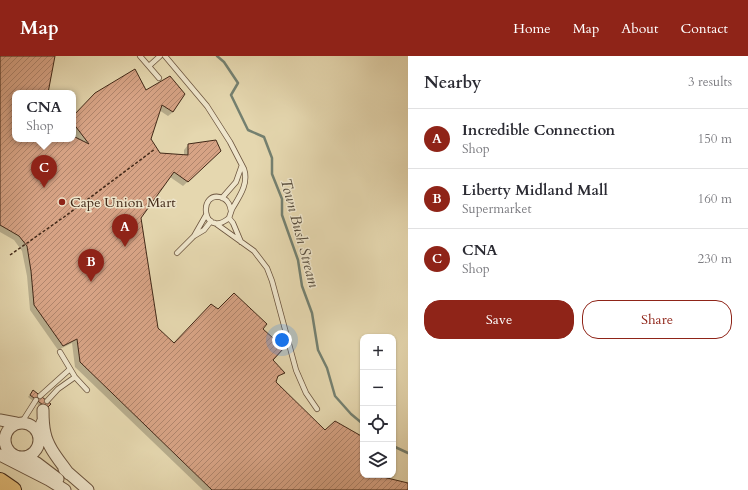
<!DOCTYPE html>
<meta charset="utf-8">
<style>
:root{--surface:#fff;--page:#f7f7f7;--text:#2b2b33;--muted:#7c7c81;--line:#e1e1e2;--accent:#8f2418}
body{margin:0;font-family:Cardo,serif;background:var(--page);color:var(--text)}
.controls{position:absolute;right:12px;bottom:12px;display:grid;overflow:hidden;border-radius:8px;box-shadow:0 1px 3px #0004}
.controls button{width:36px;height:36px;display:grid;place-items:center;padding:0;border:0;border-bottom:1px solid var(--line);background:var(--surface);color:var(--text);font:20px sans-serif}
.you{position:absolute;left:282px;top:284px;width:14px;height:14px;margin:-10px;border:3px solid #fff;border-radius:50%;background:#1a73e8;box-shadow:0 0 0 6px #1a73e833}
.badge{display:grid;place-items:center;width:26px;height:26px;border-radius:50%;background:var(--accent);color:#fff;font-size:13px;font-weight:700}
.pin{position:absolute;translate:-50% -33px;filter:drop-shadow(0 1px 2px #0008)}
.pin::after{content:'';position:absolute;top:21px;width:14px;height:12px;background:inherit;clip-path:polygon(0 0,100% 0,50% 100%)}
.popup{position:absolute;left:12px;top:34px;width:64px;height:52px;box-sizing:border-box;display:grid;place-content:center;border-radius:8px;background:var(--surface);filter:drop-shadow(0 1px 3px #0005);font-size:13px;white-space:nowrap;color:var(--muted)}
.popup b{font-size:15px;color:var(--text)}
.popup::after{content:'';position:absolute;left:50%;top:100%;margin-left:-8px;border:8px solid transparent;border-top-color:var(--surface)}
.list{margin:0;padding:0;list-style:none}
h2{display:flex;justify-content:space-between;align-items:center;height:52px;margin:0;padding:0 16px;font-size:17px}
h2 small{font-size:13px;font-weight:400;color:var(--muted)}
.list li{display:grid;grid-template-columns:26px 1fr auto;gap:12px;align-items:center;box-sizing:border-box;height:60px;padding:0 16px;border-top:1px solid var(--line)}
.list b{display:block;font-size:15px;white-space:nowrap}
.list p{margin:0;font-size:13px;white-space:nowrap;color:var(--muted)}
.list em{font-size:13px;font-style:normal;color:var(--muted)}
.actions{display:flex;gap:8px;padding:12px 16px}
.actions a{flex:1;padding:9px 0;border:1px solid var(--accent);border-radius:16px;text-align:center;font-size:14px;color:var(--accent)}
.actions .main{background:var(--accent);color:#fff}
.icon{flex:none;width:22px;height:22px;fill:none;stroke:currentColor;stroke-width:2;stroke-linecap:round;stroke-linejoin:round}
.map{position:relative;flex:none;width:408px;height:434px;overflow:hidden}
header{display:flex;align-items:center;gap:24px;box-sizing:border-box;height:56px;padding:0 20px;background:var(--accent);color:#fff}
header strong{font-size:19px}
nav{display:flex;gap:22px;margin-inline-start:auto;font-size:14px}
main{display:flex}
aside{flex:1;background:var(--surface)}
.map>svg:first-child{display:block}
.shadow{fill:#0003}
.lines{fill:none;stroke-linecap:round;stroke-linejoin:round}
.stream{stroke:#748070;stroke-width:2.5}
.building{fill:url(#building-hatch);stroke:#422918}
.service-casing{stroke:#6b543e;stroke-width:6}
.tertiary-casing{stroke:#6b543e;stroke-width:13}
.motorway-casing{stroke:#422918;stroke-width:18}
.path{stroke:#422918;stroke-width:1.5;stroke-dasharray:3 2;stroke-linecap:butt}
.service{stroke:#eee5cb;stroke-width:4.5}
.tertiary{stroke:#eee5cb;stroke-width:11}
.motorway{stroke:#e2bc78;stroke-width:16}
.poi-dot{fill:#8f2418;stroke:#eee5cb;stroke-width:1.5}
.labels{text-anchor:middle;stroke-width:3;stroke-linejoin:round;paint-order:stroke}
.poi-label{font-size:14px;fill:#422918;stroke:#eee5cb;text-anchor:start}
.water-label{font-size:15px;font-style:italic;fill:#574d3d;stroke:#eee5cb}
</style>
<header>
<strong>Map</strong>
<nav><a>Home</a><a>Map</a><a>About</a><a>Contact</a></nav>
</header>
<main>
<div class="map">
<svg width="408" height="434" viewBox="0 0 408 434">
<defs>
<pattern id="building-hatch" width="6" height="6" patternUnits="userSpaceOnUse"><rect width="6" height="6" fill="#d7a385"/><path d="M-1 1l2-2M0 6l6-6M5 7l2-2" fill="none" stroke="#b0856c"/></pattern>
</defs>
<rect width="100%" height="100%" fill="#e5d7af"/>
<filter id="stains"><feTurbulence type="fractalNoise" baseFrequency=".005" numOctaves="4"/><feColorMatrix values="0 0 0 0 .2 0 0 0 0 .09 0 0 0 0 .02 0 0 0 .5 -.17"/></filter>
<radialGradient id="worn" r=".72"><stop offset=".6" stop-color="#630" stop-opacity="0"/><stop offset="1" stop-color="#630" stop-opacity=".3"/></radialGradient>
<!-- shadow -->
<path class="shadow" d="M 0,0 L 54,0 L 47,37 L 15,37 L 15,83 L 73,83 L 73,81 L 78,84 L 73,77 L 73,61 L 146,36 L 173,56 L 168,60 L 159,54 L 149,83 L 159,98 L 184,100 L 184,94 L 188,89 L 220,95 L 183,130 L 170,121 L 140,162 L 157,272 L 174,289 L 218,255 L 261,273 L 271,304 L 283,317 L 276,323 L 274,326 L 325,375 L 363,382 L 363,419 L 382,419 L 382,422 L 408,428 L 408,434 L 203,434 L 75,311 L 72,287 L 58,294 L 30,254 L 27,220 L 22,195 L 14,184 L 0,176 Z
M 31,337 L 50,348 L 45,354 L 28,341 Z"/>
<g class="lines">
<!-- stream -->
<path class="stream" d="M 217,0 L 224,6 L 238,27 L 231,39 L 248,74 L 264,81 L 272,102 L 272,118 L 282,143 L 282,159 L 298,204 L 302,230 L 312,257 L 318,294 L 327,312 L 335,340 L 351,358 L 363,368
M 393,390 L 408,397"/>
</g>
<!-- building -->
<path class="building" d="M 0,0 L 55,0 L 48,37 L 15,37 L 15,83 L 73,83 L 73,80 L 89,88 L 73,67 L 73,60 L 95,37 L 135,13 L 146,34 L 170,20 L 185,38 L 173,56 L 162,49 L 151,83 L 160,97 L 188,99 L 188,88 L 216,84 L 221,95 L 188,126 L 174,116 L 141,162 L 158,272 L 174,287 L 211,248 L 218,253 L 234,237 L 267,268 L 263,273 L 284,292 L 273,304 L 285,317 L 278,320 L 276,326 L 325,374 L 335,365 L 363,381 L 363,419 L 383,419 L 383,421 L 408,427 L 408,434 L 212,434 L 80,306 L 77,283 L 63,290 L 34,249 L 31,215 L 27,190 L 19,180 L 0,169 Z
M 33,334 L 51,348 L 47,352 L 30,339 Z"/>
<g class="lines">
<defs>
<path id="service" d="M 140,0 L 159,22
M 165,0 L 207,50 L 230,86 L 244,113 C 249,128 239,141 232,153 C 231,156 230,159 229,162 C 202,184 197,132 223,142 C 229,145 230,150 231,155
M 149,10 L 160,0
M 222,142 L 236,126 L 242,109
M 229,162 L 233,167 L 241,186
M 215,167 L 254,195 L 267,212 L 272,225 L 296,314 L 306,337 L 317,353
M 194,180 L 206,159
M 177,197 L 194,180 L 204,174 L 211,165
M 60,296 L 75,321 L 87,334
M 40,340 L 70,313
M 47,345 L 58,333 L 75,321
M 22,366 L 36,344
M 36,374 L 39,365"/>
<path id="tertiary" d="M 43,354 C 43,361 43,369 45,377 C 48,392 60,405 69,418
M 0,364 L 16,367
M5 384a17 17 0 1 1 34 0a17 17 0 1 1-34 0Z
M 0,399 L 49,424 L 65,434
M 26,401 L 37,407 L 58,423
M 64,413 L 88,434"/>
<path id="motorway" d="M 0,425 L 13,434"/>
</defs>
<!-- service casing -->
<use href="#service" class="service-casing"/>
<!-- tertiary casing -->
<use href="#tertiary" class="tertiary-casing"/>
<!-- motorway casing -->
<use href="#motorway" class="motorway-casing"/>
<!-- path -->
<path class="path" d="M 10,199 L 64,161 L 155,93"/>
<!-- service -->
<use href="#service" class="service"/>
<!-- tertiary -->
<use href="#tertiary" class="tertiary"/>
<!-- motorway -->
<use href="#motorway" class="motorway"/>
</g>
<!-- markers -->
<circle class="poi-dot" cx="62" cy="146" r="4"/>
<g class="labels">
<!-- poi labels -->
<g class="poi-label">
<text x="70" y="151">Cape Union Mart</text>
</g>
<!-- water labels -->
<g class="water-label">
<text transform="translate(300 177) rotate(75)" y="5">Town Bush Stream</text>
</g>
</g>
<rect width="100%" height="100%" filter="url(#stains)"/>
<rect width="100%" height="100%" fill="url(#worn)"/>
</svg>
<div class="controls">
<button>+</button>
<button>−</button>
<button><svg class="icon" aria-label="locate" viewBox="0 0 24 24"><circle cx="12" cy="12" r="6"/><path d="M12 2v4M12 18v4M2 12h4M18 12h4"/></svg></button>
<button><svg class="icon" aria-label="layers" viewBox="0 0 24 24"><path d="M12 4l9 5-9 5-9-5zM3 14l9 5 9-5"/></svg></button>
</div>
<div class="you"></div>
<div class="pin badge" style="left:125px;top:191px">A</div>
<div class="pin badge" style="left:91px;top:226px">B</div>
<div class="pin badge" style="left:44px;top:132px">C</div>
<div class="popup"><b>CNA</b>Shop</div>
</div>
<aside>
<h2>Nearby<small>3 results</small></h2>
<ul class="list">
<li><span class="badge">A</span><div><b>Incredible Connection</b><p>Shop</p></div><em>150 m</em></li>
<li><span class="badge">B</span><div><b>Liberty Midland Mall</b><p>Supermarket</p></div><em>160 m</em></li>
<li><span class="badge">C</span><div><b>CNA</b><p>Shop</p></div><em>230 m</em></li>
</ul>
<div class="actions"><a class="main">Save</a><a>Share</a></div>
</aside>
</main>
